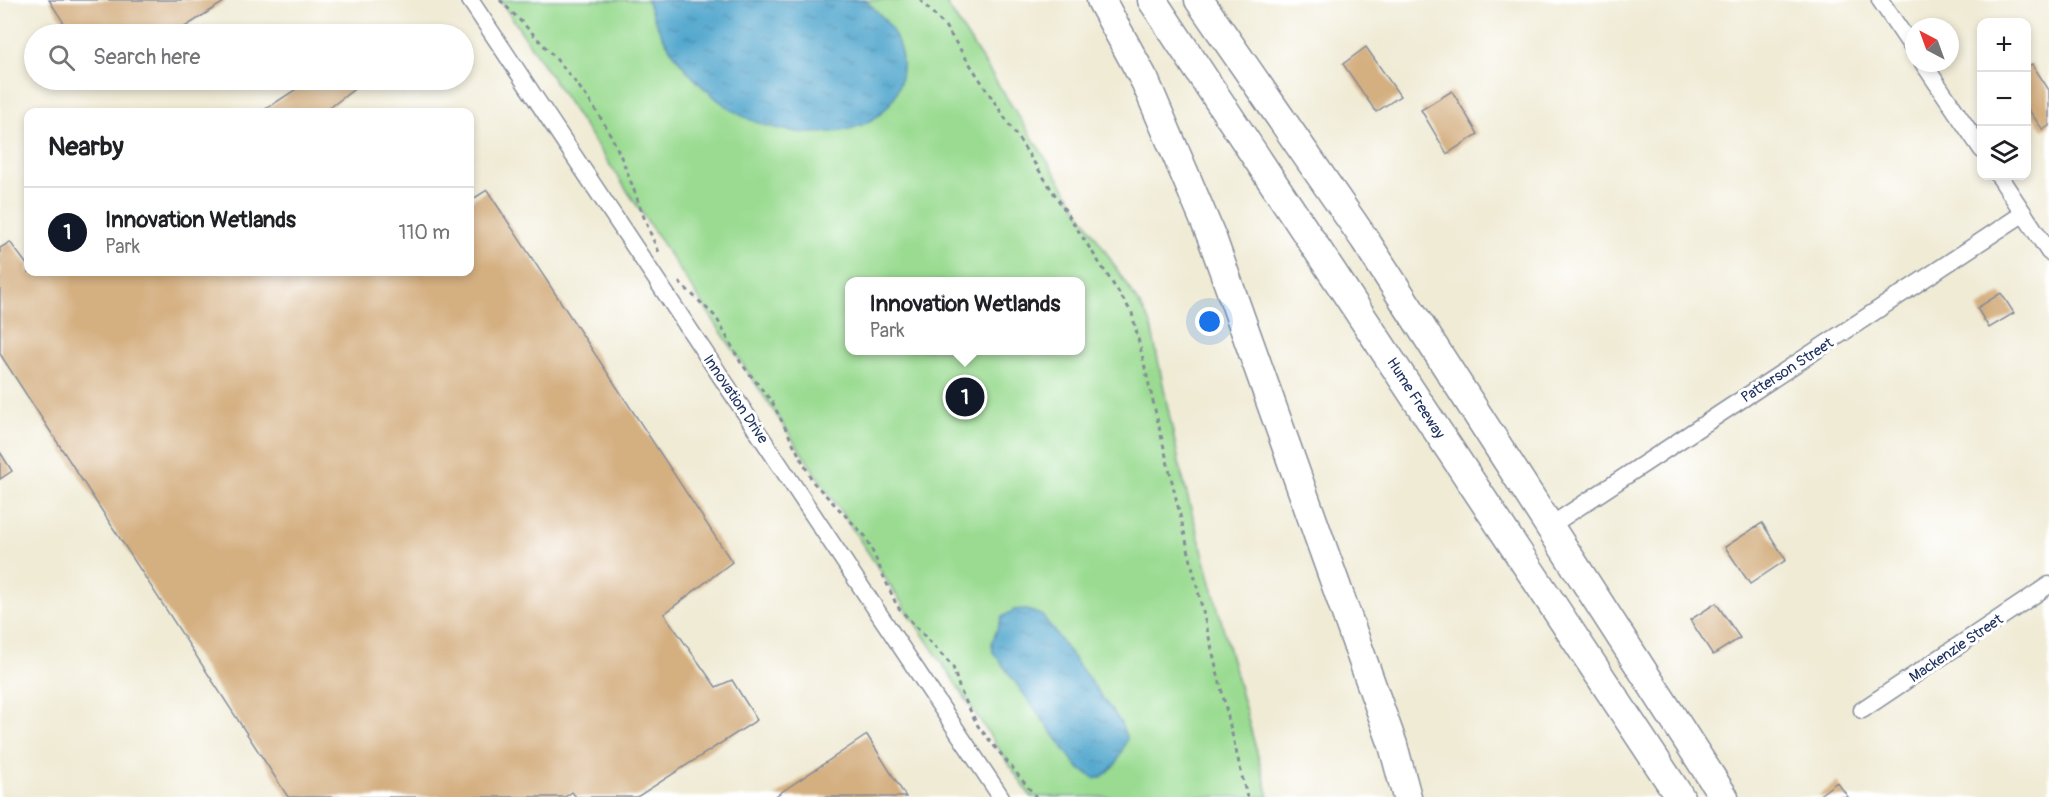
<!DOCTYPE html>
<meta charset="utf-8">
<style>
:root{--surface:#fff;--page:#f6f6f6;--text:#202124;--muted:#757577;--line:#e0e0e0;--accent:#111827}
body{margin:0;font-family:Pangolin,sans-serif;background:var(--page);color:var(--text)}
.controls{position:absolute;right:18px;top:18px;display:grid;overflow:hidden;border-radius:12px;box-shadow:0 3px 9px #0003}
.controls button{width:54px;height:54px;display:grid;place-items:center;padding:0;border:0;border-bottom:2px solid var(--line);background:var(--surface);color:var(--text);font:30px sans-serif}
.compass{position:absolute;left:1905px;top:18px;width:54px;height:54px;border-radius:50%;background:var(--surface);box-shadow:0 3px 9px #0003;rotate:319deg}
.you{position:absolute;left:1210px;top:322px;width:21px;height:21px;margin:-15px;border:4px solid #fff;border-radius:50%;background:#1a73e8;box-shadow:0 0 0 9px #1a73e833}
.badge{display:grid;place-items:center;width:39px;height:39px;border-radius:50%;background:var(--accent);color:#fff;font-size:20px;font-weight:700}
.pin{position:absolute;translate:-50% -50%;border:3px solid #fff;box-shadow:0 2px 6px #0006}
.popup{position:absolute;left:845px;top:277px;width:240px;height:78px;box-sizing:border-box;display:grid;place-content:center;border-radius:12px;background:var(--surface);filter:drop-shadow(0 2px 4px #0005);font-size:20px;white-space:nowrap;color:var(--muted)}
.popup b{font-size:22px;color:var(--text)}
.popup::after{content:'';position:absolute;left:50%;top:100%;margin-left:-12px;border:12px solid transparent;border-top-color:var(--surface)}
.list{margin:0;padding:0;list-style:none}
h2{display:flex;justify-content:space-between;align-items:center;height:78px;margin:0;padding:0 24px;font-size:26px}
h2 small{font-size:20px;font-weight:400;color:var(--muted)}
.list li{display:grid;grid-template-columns:39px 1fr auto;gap:18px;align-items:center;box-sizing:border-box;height:90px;padding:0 24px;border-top:2px solid var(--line)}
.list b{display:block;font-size:22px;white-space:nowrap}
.list p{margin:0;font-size:20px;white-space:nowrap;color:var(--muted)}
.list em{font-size:20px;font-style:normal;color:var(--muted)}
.icon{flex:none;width:33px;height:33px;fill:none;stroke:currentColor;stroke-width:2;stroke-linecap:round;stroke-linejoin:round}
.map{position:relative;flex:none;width:2049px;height:797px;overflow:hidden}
.search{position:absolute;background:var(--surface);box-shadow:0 3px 9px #0003;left:24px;top:24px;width:450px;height:66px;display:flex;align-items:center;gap:15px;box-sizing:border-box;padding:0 21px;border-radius:33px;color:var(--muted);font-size:22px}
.panel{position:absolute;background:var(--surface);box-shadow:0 3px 9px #0003;left:24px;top:108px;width:450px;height:168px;border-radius:12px}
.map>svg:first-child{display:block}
.green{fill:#9adb91;stroke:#5a8578;stroke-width:1.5;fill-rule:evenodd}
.water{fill:url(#water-ripples);stroke:#376b96;stroke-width:1.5}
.building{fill:#d4af80}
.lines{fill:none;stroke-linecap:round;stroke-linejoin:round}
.minor-casing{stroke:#868d9a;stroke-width:19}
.trunk-casing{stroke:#868d9a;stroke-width:31}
.path{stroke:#868d9a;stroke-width:3;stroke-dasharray:4.5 4.5;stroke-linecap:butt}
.minor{stroke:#fff;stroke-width:16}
.trunk{stroke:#fff;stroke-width:28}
.labels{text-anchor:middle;stroke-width:6;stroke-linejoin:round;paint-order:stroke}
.street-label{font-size:15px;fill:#1b2f5e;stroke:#fff}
</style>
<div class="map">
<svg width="2049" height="797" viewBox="0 0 2049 797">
<defs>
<pattern id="water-ripples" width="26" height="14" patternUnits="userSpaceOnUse" patternTransform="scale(1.5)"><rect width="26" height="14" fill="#53a7ce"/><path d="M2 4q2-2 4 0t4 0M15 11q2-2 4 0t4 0" fill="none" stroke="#48a"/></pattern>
</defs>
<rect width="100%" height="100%" fill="#fff"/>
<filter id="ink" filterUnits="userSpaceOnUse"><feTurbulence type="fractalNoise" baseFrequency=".0167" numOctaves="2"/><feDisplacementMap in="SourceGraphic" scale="12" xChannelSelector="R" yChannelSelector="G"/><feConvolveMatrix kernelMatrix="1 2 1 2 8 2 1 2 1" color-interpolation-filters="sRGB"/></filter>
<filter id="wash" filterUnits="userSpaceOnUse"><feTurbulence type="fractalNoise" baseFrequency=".008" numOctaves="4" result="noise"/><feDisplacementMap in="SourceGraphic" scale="24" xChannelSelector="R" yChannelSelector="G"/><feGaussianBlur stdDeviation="1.35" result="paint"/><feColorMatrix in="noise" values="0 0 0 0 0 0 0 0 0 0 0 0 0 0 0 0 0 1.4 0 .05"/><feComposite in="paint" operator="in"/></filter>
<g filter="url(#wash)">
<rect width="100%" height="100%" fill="#f0ebd5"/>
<!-- green -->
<path class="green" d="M 500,0 L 944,0 L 1150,321 L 1181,472 L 1269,797 L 1031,797 ZM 850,282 L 1080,282 L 1080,350 L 850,350 Z"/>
<!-- water -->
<path class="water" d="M 647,0 L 865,0 C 886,18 904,40 902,69 C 897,149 781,143 732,110 C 692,83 662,46 647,0 Z
M 1023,609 L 1042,615 L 1121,723 L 1127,739 L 1116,764 L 1101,778 L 1094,778 L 1078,768 L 993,652 L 992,642 L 1002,617 L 1014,610 Z"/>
<g id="blocks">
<!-- building -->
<path class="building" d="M 49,0 L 227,0 L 174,34 L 71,34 Z
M 1366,47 L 1400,96 L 1376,112 L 1343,64 Z
M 2032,64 L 2049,90 L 2049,126 L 2043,130 L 2026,106 L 2026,67 Z
M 295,80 L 366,80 L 327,110 L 328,112 L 261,112 L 298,88 Z
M 1452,91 L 1478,134 L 1447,154 L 1421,110 Z
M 487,190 L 732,562 L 664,614 L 716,687 L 732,680 L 757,720 L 637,797 L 576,797 L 572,792 L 565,797 L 288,797 L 0,354 L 0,248 L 10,242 L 28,266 L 28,272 L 470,272 L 470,201 Z
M 2001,293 L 2014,313 L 1989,328 L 1977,308 Z
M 0,452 L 12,471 L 0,479 Z
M 1762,523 L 1786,560 L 1750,584 L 1725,547 Z
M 1716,603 L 1740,638 L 1713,655 L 1690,620 Z
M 867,735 L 906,797 L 774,797 Z
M 1837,782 L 1848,797 L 1817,797 Z"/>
</g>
</g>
<g filter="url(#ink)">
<use href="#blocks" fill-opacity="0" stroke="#868d9a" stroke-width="1.5"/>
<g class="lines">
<defs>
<path id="minor" d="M 470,0 L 1001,797
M 1880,0 L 1914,50
M 1923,63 L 1982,150
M 1999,176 L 2049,252
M 1550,526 L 2024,213
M 1862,710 L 2049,585"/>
<path id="trunk" d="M 1101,0 L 1145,81 L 1212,238 L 1393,745 L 1407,797
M 1152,0 L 1680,797
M 1199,0 L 1365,240 L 1724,797"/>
</defs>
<!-- minor casing -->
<use href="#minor" class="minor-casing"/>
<!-- trunk casing -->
<use href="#trunk" class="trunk-casing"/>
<!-- path -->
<path class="path" d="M 500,0 C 541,42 581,81 610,134 C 630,171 640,214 659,252
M 920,0 L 945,26 L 1132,313 L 1247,797
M 679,282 L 716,317 L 741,363 L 772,402 L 813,482 L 866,537 L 897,606 L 953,667 L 960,690 L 978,726 L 1036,797"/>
<!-- minor -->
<use href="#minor" class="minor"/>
<!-- trunk -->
<use href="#trunk" class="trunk"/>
</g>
</g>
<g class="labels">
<!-- street labels -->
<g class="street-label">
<text transform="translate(1787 370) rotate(-33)" y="5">Patterson Street</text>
<text transform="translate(1416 398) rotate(57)" y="5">Hume Freeway</text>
<text transform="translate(736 399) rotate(56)" y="5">Innovation Drive</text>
<text transform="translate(1956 648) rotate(-34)" y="5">Mackenzie Street</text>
</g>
</g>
</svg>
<div class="controls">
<button>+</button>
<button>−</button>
<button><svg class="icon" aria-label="layers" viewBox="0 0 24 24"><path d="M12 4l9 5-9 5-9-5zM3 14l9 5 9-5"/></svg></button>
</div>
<svg class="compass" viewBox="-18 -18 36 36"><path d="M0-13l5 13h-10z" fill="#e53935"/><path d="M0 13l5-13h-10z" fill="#757577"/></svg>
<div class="you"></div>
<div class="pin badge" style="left:965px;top:397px">1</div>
<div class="popup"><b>Innovation Wetlands</b>Park</div>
<div class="search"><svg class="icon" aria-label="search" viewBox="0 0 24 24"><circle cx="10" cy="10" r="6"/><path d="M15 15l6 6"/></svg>Search here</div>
<section class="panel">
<h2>Nearby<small></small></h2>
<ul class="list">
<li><span class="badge">1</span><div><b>Innovation Wetlands</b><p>Park</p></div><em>110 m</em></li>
</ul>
</section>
</div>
